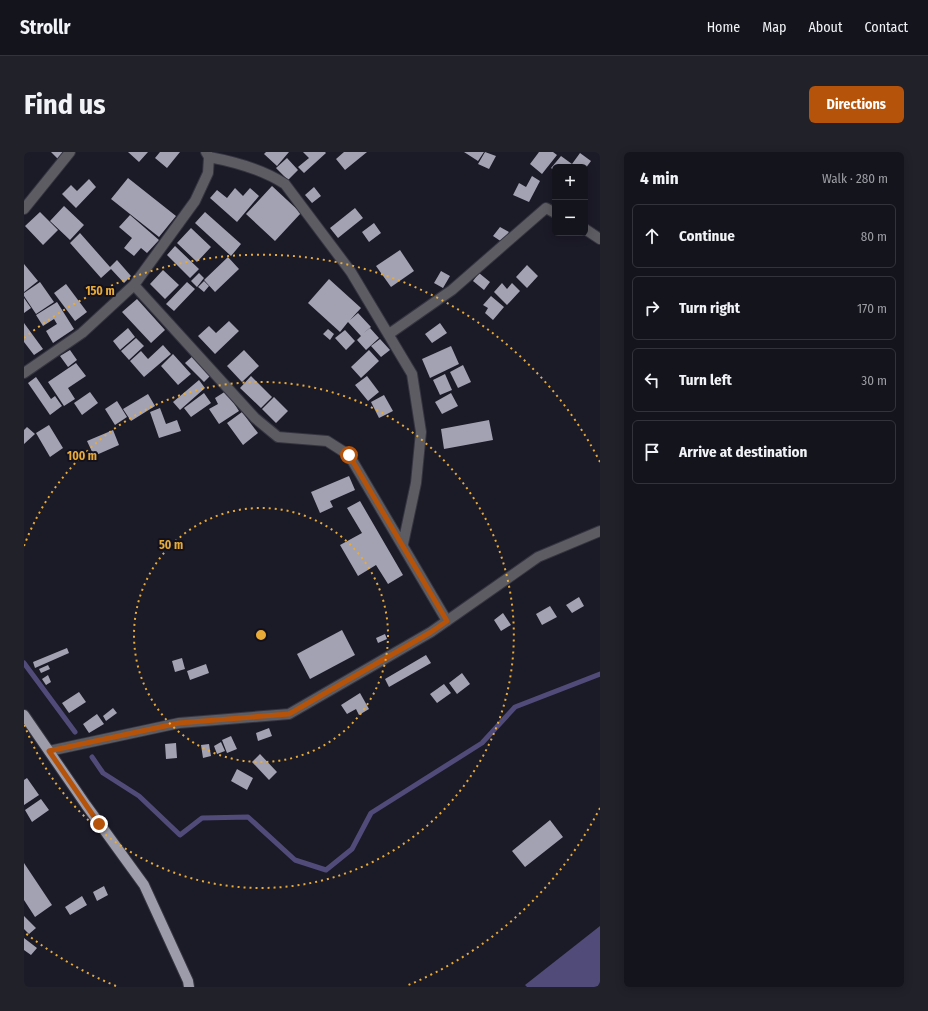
<!DOCTYPE html>
<meta charset="utf-8">
<style>
:root{--surface:#14141d;--page:#21212a;--text:#f1f3f6;--muted:#9d9ea4;--line:#33333b;--accent:#b45309}
body{margin:0;font-family:"Fira Sans Condensed",sans-serif;background:var(--page);color:var(--text)}
.controls{position:absolute;right:12px;top:12px;display:grid;overflow:hidden;border-radius:6px;box-shadow:0 2px 10px #0003}
.controls button{width:36px;height:36px;display:grid;place-items:center;padding:0;border:0;border-bottom:1px solid var(--line);background:var(--surface);color:var(--text);font:20px sans-serif}
.stop{position:absolute;width:12px;height:12px;margin:-9px;border:3px solid #b45309;border-radius:50%;background:#fff}
.stop.end{background:#b45309;border-color:#fff;box-shadow:0 1px 4px #0008}
.list{margin:0;padding:0;list-style:none}
h2{display:flex;justify-content:space-between;align-items:center;height:52px;margin:0;padding:0 16px;font-size:17px}
h2 small{font-size:13px;font-weight:400;color:var(--muted)}
.list li{display:grid;grid-template-columns:26px 1fr auto;gap:12px;align-items:center;box-sizing:border-box;height:64px;margin:0 8px 8px;padding:0 8px;border:1px solid var(--line);border-radius:6px}
.list b{display:block;font-size:15px;white-space:nowrap}
.list em{font-size:13px;font-style:normal;color:var(--muted)}
.icon{flex:none;width:22px;height:22px;fill:none;stroke:currentColor;stroke-width:2;stroke-linecap:round;stroke-linejoin:round}
.map{position:relative;flex:none;width:576px;height:835px;overflow:hidden;border-radius:6px}
header{display:flex;align-items:center;gap:24px;box-sizing:border-box;height:56px;padding:0 20px;background:var(--surface);border-bottom:1px solid var(--line)}
header strong{font-size:19px}
nav{display:flex;gap:22px;margin-inline-start:auto;font-size:14px}
.intro{display:flex;align-items:center;justify-content:space-between;box-sizing:border-box;height:96px;padding:0 24px}
h1{margin:0;font-size:28px}
.button{padding:10px 18px;border-radius:6px;background:var(--accent);color:#fff;font-size:14px;font-weight:700}
main{display:flex;gap:24px;padding:0 24px}
aside{flex:1;background:var(--surface);border-radius:6px;box-shadow:0 2px 10px #0003}
.map>svg:first-child{display:block}
.water{fill:#514b7a}
.lines{fill:none;stroke-linecap:round;stroke-linejoin:round}
.stream{stroke:#514b7a;stroke-width:5}
.building{fill:#a3a2b3}
.minor-casing{stroke:#353440;stroke-width:12}
.major-casing{stroke:#353440;stroke-width:12}
.minor{stroke:#5c5c62;stroke-width:10}
.major{stroke:#9d9caa;stroke-width:10}
.route{stroke:#b45309;stroke-width:5}
.ring{fill:none;stroke:#e9ab38;stroke-width:2;stroke-dasharray:2 4}
.centre{fill:#e9ab38;stroke:#12111d;stroke-width:2}
.ring-label{font-size:12px;text-anchor:middle;font-weight:bold;fill:#e9ab38;stroke:#12111d;stroke-width:4;stroke-linejoin:round;paint-order:stroke}
</style>
<header>
<strong>Strollr</strong>
<nav><a>Home</a><a>Map</a><a>About</a><a>Contact</a></nav>
</header>
<div class="intro"><h1>Find us</h1><a class="button">Directions</a></div>
<main>
<div class="map">
<svg width="576" height="835" viewBox="0 0 576 835">
<rect width="100%" height="100%" fill="#1b1a27"/>
<!-- water -->
<path class="water" d="M 576,774 L 576,835 L 503,835 L 501,833 Z"/>
<g class="lines">
<!-- stream -->
<path class="stream" d="M 0,511 L 51,580
M 68,605 L 79,621 L 115,644 L 156,683 L 178,666 L 224,665 L 271,708 L 302,718 L 328,697 L 347,661 L 458,591 L 491,555 L 576,522"/>
</g>
<!-- building -->
<path class="building" d="M 27,0 L 40,0 L 34,7 Z
M 104,0 L 124,0 L 115,10 Z
M 136,0 L 156,0 L 143,16 L 131,6 Z
M 242,0 L 265,0 L 253,14 L 240,2 Z
M 279,0 L 301,0 L 302,1 L 280,21 L 274,15 L 285,6 Z
M 320,0 L 343,0 L 321,18 L 312,7 Z
M 440,0 L 460,0 L 454,9 Z
M 461,0 L 472,4 L 465,17 L 454,12 Z
M 515,0 L 529,0 L 533,3 L 518,22 L 506,12 Z
M 556,1 L 567,9 L 561,17 L 561,15 L 531,15 L 531,19 L 527,16 L 537,4 L 548,12 Z
M 263,6 L 274,18 L 264,28 L 252,16 Z
M 508,24 L 516,29 L 505,50 L 489,43 L 495,31 L 502,35 Z
M 104,26 L 152,64 L 135,85 L 87,47 Z
M 65,27 L 72,35 L 52,56 L 38,42 L 47,33 L 53,39 Z
M 248,34 L 277,61 L 251,89 L 222,62 Z
M 290,35 L 297,44 L 288,51 L 281,43 Z
M 211,36 L 219,44 L 226,36 L 235,44 L 213,70 L 186,46 L 193,38 L 203,46 Z
M 40,54 L 60,73 L 46,88 L 26,69 Z
M 331,56 L 339,66 L 314,86 L 306,76 Z
M 16,60 L 34,78 L 19,93 L 1,74 Z
M 181,60 L 217,92 L 207,104 L 171,71 Z
M 106,63 L 135,88 L 123,101 L 117,96 L 110,104 L 100,96 L 108,86 L 95,75 Z
M 350,71 L 357,81 L 345,90 L 338,80 Z
M 476,75 L 485,80 L 478,90 L 469,84 Z
M 167,76 L 187,95 L 173,110 L 153,91 Z
M 56,81 L 86,115 L 93,108 L 107,124 L 100,131 L 87,117 L 77,126 L 46,91 Z
M 151,94 L 175,117 L 166,126 L 143,103 Z
M 376,98 L 390,119 L 367,135 L 352,114 Z
M 204,105 L 215,117 L 191,140 L 180,128 Z
M 0,112 L 14,129 L 0,140 Z
M 503,113 L 514,124 L 503,136 L 492,125 Z
M 139,118 L 155,133 L 141,147 L 126,132 Z
M 417,119 L 426,124 L 419,136 L 410,131 Z
M 175,121 L 180,126 L 173,135 L 167,129 Z
M 455,121 L 466,130 L 460,138 L 449,129 Z
M 305,127 L 337,156 L 326,168 L 334,161 L 347,175 L 338,182 L 346,176 L 355,186 L 342,198 L 333,188 L 337,184 L 324,170 L 316,180 L 284,151 Z
M 180,129 L 185,134 L 180,140 L 174,135 Z
M 16,130 L 30,150 L 12,162 L 0,144 L 0,141 Z
M 163,130 L 171,137 L 150,159 L 142,152 Z
M 478,131 L 483,137 L 488,131 L 496,139 L 483,153 L 470,140 Z
M 42,132 L 63,160 L 51,169 L 30,141 Z
M 467,144 L 480,155 L 469,168 L 461,161 L 464,156 L 459,153 Z
M 0,146 L 7,156 L 0,161 Z
M 113,147 L 141,178 L 127,191 L 98,160 Z
M 33,150 L 50,177 L 29,191 L 22,179 L 33,172 L 30,167 L 19,174 L 12,163 Z
M 205,169 L 215,179 L 191,202 L 174,184 L 185,174 L 192,181 Z
M 0,171 L 19,197 L 10,203 L 0,190 Z
M 416,171 L 423,181 L 408,191 L 401,182 Z
M 104,176 L 111,185 L 96,198 L 89,189 Z
M 304,177 L 310,182 L 306,188 L 299,182 Z
M 321,178 L 331,189 L 322,198 L 311,186 Z
M 112,186 L 120,194 L 105,208 L 97,199 Z
M 356,187 L 366,198 L 357,205 L 347,194 Z
M 139,193 L 147,202 L 120,225 L 106,209 L 117,199 L 124,207 Z
M 427,194 L 435,212 L 406,226 L 398,207 Z
M 46,198 L 53,208 L 44,215 L 36,204 Z
M 220,198 L 235,214 L 218,230 L 203,214 Z
M 345,198 L 355,209 L 337,226 L 327,215 Z
M 149,202 L 167,222 L 154,233 L 137,214 Z
M 170,203 L 188,222 L 180,230 L 161,211 Z
M 52,211 L 62,224 L 44,236 L 51,247 L 40,254 L 24,230 Z
M 439,213 L 447,230 L 434,236 L 426,220 Z
M 421,222 L 428,238 L 416,243 L 409,228 Z
M 227,224 L 248,245 L 237,256 L 216,236 Z
M 343,224 L 355,240 L 344,249 L 331,233 Z
M 12,225 L 27,247 L 31,244 L 38,254 L 26,263 L 4,231 Z
M 175,228 L 181,236 L 156,258 L 149,250 Z
M 202,239 L 215,259 L 195,272 L 185,257 L 194,252 L 191,246 Z
M 66,240 L 74,251 L 58,263 L 50,251 Z
M 180,241 L 187,251 L 167,265 L 160,256 Z
M 427,241 L 434,254 L 418,262 L 411,250 Z
M 124,242 L 131,254 L 107,269 L 99,257 Z
M 360,243 L 369,259 L 355,266 L 347,250 Z
M 250,245 L 264,259 L 252,271 L 238,257 Z
M 93,249 L 103,265 L 91,273 L 81,257 Z
M 136,256 L 142,272 L 153,268 L 157,279 L 135,286 L 126,260 Z
M 218,260 L 234,281 L 219,293 L 203,271 Z
M 465,268 L 469,288 L 420,297 L 417,277 Z
M 25,273 L 39,296 L 26,305 L 12,281 Z
M 3,275 L 11,282 L 0,292 L 0,278 Z
M 89,278 L 95,293 L 70,304 L 63,289 Z
M 325,324 L 331,338 L 306,349 L 309,355 L 296,361 L 287,340 Z
M 336,349 L 379,423 L 364,432 L 352,413 L 334,424 L 316,393 L 338,381 L 323,356 Z
M 555,445 L 560,454 L 548,461 L 542,453 Z
M 526,454 L 533,465 L 518,473 L 512,462 Z
M 479,461 L 487,473 L 477,479 L 470,468 Z
M 318,478 L 331,503 L 286,527 L 273,502 Z
M 361,482 L 363,487 L 354,491 L 352,486 Z
M 43,496 L 45,501 L 11,516 L 9,510 Z
M 402,503 L 407,511 L 365,535 L 361,527 Z
M 158,506 L 161,517 L 151,520 L 148,509 Z
M 182,512 L 185,521 L 166,528 L 163,519 Z
M 24,513 L 26,517 L 17,521 L 15,517 Z
M 438,521 L 446,532 L 433,542 L 425,531 Z
M 24,523 L 27,530 L 22,533 L 18,527 Z
M 420,532 L 427,541 L 413,551 L 406,542 Z
M 55,540 L 62,550 L 45,561 L 38,551 Z
M 336,541 L 345,557 L 335,563 L 332,557 L 323,562 L 317,553 Z
M 89,556 L 93,561 L 82,569 L 79,564 Z
M 73,562 L 80,572 L 65,581 L 59,572 Z
M 245,576 L 248,584 L 234,589 L 232,581 Z
M 207,584 L 213,597 L 203,601 L 198,588 Z
M 197,590 L 201,599 L 193,602 L 190,594 Z
M 152,591 L 153,606 L 142,607 L 141,592 Z
M 185,592 L 187,604 L 179,606 L 177,593 Z
M 236,602 L 253,620 L 245,628 L 228,610 Z
M 213,617 L 229,626 L 223,638 L 207,629 Z
M 3,626 L 15,643 L 0,653 L 0,628 Z
M 17,647 L 25,658 L 8,670 L 1,658 Z
M 526,668 L 539,685 L 501,715 L 488,699 Z
M 0,711 L 28,753 L 11,765 L 0,748 Z
M 80,734 L 84,743 L 73,749 L 69,740 Z
M 58,744 L 63,753 L 46,763 L 41,755 Z
M 0,764 L 12,776 L 5,782 L 0,777 Z
M 0,786 L 13,796 L 7,803 L 0,798 Z"/>
<g class="lines">
<defs>
<path id="minor" d="M 185,5 C 212,10 238,17 261,32 L 327,120 L 388,222 L 397,280 L 392,331 L 379,392
M 0,57 L 46,0
M 561,77 L 576,87
M 110,133 L 231,266 L 254,285 L 303,289 L 325,303 L 423,469
M 365,182 L 428,138 L 522,56 L 531,61
M 0,221 L 58,181 L 110,133 L 171,49 L 184,21 L 185,5 L 182,0
M 25,599 L 155,571 L 265,562 L 407,480 L 514,405 L 576,379"/>
<path id="major" d="M 0,563 L 62,653 L 120,733 L 164,829 L 165,835"/>
</defs>
<!-- minor casing -->
<use href="#minor" class="minor-casing"/>
<!-- major casing -->
<use href="#major" class="major-casing"/>
<!-- minor -->
<use href="#minor" class="minor"/>
<!-- major -->
<use href="#major" class="major"/>
</g>
<g class="lines">
<!-- route -->
<path class="route" d="M 75,672 L 25,599 L 155,571 L 265,562 L 407,480 L 423,469 L 325,303"/>
</g>
<!-- distance rings -->
<g class="ring">
<circle cx="237" cy="483" r="127"/>
<path d="M0 394A253 253 0 1 1 0 572"/>
<path d="M576 656A380 380 0 0 1 382 834M92 834A380 380 0 0 1 0 780M0 186A380 380 0 0 1 576 310"/>
</g>
<circle cx="237" cy="483" r="6" class="centre"/>
<g class="ring-label">
<text x="76" y="143">150 m</text>
<text x="58" y="308">100 m</text>
<text x="147" y="397">50 m</text>
</g>
</svg>
<div class="controls">
<button>+</button>
<button>−</button>
</div>
<div class="stop" style="left:325px;top:303px"></div>
<div class="stop end" style="left:75px;top:672px"></div>
</div>
<aside>
<h2>4 min<small>Walk · 280 m</small></h2>
<ul class="list">
<li><svg class="icon" aria-label="ahead" viewBox="0 0 24 24"><path d="M12 20V5M6 11l6-6 6 6"/></svg><div><b>Continue</b></div><em>80 m</em></li>
<li><svg class="icon" aria-label="right" viewBox="0 0 24 24"><path d="M7 20v-9h11M14 6l5 5-5 5"/></svg><div><b>Turn right</b></div><em>170 m</em></li>
<li><svg class="icon" aria-label="left" viewBox="0 0 24 24"><path d="M17 20v-9H6M10 6l-5 5 5 5"/></svg><div><b>Turn left</b></div><em>30 m</em></li>
<li><svg class="icon" aria-label="arrive" viewBox="0 0 24 24"><path d="M6 21V4h12l-3 4 3 4H6"/></svg><div><b>Arrive at destination</b></div></li>
</ul>
</aside>
</main>
